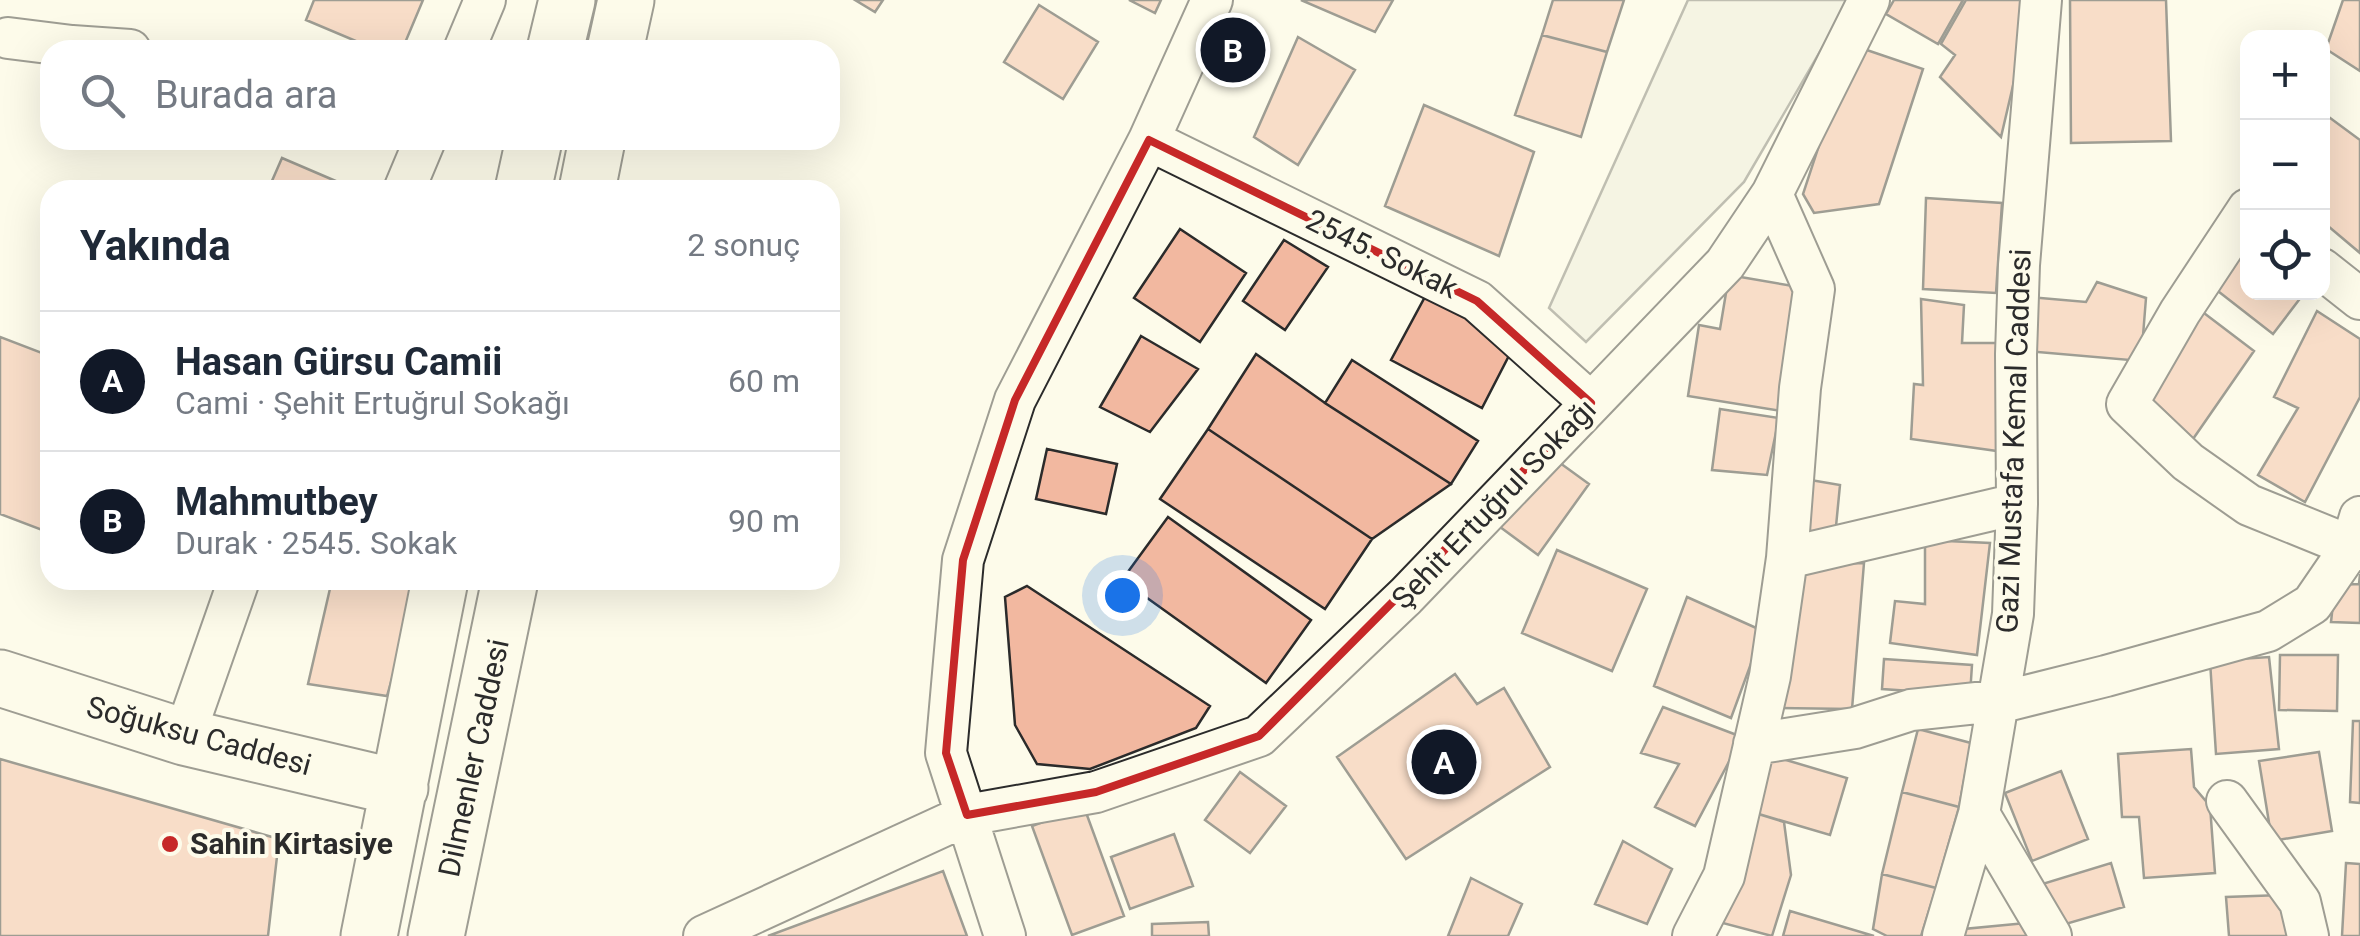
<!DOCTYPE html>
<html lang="tr">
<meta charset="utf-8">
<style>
:root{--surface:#fff;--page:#f2f2f3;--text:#1f2937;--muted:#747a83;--line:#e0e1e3;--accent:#111827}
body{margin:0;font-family:Roboto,sans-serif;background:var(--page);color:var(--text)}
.controls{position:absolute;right:30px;top:30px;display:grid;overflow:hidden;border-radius:20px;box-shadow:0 10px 40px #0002}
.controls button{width:90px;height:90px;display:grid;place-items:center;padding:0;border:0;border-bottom:2px solid var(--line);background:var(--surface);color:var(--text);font:50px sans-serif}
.you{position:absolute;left:1122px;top:595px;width:35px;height:35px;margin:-25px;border:8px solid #fff;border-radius:50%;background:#1a73e8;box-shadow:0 0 0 15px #1a73e833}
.badge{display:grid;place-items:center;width:65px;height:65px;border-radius:50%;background:var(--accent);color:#fff;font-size:32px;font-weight:700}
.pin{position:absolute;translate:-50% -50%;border:5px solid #fff;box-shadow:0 2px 10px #0006}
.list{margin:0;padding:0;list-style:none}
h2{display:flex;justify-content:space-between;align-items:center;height:130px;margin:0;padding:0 40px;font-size:42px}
h2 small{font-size:32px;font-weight:400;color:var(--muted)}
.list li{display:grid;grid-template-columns:65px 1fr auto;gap:30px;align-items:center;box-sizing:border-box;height:140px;padding:0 40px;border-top:2px solid var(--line)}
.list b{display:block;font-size:38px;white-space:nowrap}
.list p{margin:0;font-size:32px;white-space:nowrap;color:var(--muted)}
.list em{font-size:32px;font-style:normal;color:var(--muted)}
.icon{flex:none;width:55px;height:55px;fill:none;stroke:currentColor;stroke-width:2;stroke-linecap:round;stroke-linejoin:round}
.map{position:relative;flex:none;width:2360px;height:936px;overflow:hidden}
.search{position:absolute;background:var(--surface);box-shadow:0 10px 40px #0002;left:40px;top:40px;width:800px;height:110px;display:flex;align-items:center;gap:25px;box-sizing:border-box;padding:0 35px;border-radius:30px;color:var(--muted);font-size:38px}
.panel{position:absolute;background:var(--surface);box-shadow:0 10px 40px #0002;left:40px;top:180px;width:800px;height:410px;border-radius:30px}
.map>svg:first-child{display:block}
.green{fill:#ecebdb;stroke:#74746e;stroke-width:2.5}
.building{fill:#f2b8a0;stroke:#2b2b2b;stroke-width:2.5}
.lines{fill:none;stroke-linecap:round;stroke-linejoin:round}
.street-casing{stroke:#2b2b2b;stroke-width:44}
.secondary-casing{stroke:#2b2b2b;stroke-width:59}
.street{stroke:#fdfbea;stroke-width:40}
.secondary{stroke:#fdfbea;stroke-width:55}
.marked{fill:none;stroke:#c62828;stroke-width:8;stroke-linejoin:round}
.poi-dot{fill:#c62828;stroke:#fdfbea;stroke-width:4}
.labels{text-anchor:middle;stroke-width:8;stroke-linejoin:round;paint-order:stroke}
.street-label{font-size:30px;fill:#2b2b2b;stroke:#fdfbea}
.poi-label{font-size:30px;font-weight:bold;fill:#2b2b2b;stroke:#fdfbea;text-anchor:start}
</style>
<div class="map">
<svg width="2360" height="936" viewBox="0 0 2360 936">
<rect width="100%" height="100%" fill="#fdfbea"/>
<!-- green -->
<path class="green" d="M 1688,0 L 1850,0 L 1744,182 L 1586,342 L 1549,308 Z"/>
<!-- building -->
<path class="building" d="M 314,0 L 423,0 L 402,50 L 377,50 L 306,20 Z
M 855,0 L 883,0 L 875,12 Z
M 1129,0 L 1161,0 L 1155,13 Z
M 1301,0 L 1393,0 L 1375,32 Z
M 1553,0 L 1624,0 L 1607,52 L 1542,35 Z
M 1894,0 L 1963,0 L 1938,44 L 1886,14 Z
M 1966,0 L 2033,0 L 2001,137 L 1940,77 L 1955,55 L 1941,44 Z
M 2070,0 L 2166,0 L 2171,141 L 2071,143 Z
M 2343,0 L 2360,0 L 2360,71 L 2326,49 Z
M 1039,5 L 1098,42 L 1063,99 L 1004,62 Z
M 1542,35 L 1607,52 L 1581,137 L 1515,115 Z
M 1298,37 L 1355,70 L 1298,165 L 1254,137 Z
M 1852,45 L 1923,69 L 1879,204 L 1814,213 L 1803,194 Z
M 1424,105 L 1534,152 L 1499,256 L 1385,206 Z
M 2322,112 L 2360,140 L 2360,253 L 2322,221 Z
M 282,158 L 338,182 L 334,190 L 268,190 Z
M 1926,198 L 2002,203 L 1996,293 L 1923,289 Z
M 1180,229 L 1246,273 L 1200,342 L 1134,298 Z
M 1284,240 L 1328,267 L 1285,330 L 1243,301 Z
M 2248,244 L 2248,292 L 2305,292 L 2273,334 L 2214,288 Z
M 1729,275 L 1799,287 L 1781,411 L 1688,396 L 1699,325 L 1720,329 Z
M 2097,282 L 2146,298 L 2141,361 L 2025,351 L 2029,297 L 2086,302 Z
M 1426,295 L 1516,342 L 1482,408 L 1391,360 Z
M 1921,299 L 1964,305 L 1962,343 L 2000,343 L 1997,451 L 1911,439 L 1914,384 L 1923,385 Z
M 2200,310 L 2254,351 L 2193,439 L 2145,393 Z
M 2317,311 L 2360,339 L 2360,397 L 2305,502 L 2258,475 L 2298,408 L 2274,397 Z
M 1141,336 L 1198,369 L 1150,432 L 1100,407 Z
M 0,337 L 50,356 L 50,533 L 0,514 Z
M 1256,354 L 1325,403 L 1451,484 L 1372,539 L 1208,429 Z
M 1352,360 L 1478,441 L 1451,484 L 1325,403 Z
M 1720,409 L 1779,418 L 1767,475 L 1712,470 Z
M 1208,429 L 1372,539 L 1325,609 L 1160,499 Z
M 1047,449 L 1117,464 L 1106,514 L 1036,499 Z
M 1549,455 L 1589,484 L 1538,555 L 1496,524 Z
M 1793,477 L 1840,485 L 1834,547 L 1788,543 Z
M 1168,517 L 1311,620 L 1266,683 L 1122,580 Z
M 1925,540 L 1990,543 L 1977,655 L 1890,643 L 1895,601 L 1925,604 Z
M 1557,550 L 1647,589 L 1612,671 L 1522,633 Z
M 1864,563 L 1852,709 L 1775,708 L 1785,565 Z
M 2360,574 L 2360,623 L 2331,622 L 2335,585 L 2359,584 Z
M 332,580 L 420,580 L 387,696 L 308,684 Z
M 1027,586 L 1210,706 L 1196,728 L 1090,769 L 1037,764 L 1015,725 L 1005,597 Z
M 1687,597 L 1763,631 L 1731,718 L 1654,686 Z
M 2280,655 L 2338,655 L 2337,711 L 2279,710 Z
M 2269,657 L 2279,749 L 2216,754 L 2210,661 Z
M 1884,659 L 1972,665 L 1970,695 L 1882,689 Z
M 1455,674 L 1477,704 L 1504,688 L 1550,767 L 1406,859 L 1337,757 Z
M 1663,707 L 1742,737 L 1695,826 L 1655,807 L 1679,764 L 1641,753 Z
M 2353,721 L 2360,721 L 2360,803 L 2350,802 Z
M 1918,729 L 1971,743 L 1959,807 L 1902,792 Z
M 2191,749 L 2194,787 L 2210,806 L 2215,873 L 2144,878 L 2139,817 L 2122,817 L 2118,754 Z
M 2319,752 L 2332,831 L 2272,841 L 2259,761 Z
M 1769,755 L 1847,778 L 1830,835 L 1752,812 Z
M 0,759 L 279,839 L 268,936 L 0,936 Z
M 2061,771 L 2088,839 L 2032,861 L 2005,793 Z
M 1240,772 L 1286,806 L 1250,853 L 1205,820 Z
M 1902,792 L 1959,807 L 1936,888 L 1882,874 Z
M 1084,807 L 1124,916 L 1072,935 L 1032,826 Z
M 1752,812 L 1784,822 L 1791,875 L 1772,936 L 1715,921 Z
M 1174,834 L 1193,886 L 1130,909 L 1111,857 Z
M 1623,841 L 1672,869 L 1647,924 L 1595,904 Z
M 2111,863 L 2124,907 L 2052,928 L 2039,885 Z
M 2346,863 L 2360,864 L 2360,936 L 2342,936 Z
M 943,871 L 967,936 L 768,936 Z
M 1882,874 L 1936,888 L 1921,936 L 1887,936 L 1873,929 Z
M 1471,878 L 1522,904 L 1508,936 L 1448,936 Z
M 2282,895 L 2287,936 L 2229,936 L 2226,897 Z
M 1790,911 L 1874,936 L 1783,936 Z
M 1208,922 L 1209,936 L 1152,936 L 1152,924 Z
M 2036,922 L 2037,936 L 1964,936 L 1964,929 Z"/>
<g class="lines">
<defs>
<path id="street" d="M 8,38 L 72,46 L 130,50
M 464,50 L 485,0
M 1149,140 L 1477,301 L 1591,403
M 404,190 L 425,140
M 2248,209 L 2180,312 L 2127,404 L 2188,462 L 2249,505 L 2360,550
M 2322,269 L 2360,299
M 1787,558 L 2017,504
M 184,737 L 239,580
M 1754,744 L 1855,728 L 1911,710 L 1977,703 L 1998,703 L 2106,676 L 2268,631 L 2312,604 L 2351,547 L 2360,517
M 2227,801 L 2300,902 L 2308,936
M 1979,814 L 2051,936
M 704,936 L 967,815 L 1096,792 L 1259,736 L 1406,596 L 1725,264 L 1772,194 L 1869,0
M 1005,936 L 946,753 L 963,560 L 1015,400 L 1149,140 L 1212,0
M 1693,936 L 1724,876 L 1770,676 L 1787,558 L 1800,388 L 1814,289 L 1772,194
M 1943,936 L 1979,814 L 2013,614 L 2017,504 L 2016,354 L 2019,265 L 2041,0"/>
<path id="secondary" d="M 555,50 L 567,0
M 615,50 L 626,0
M 523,190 L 534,140
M 587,190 L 597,140
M 0,678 L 184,737 L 400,788
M 369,936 L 440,580
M 436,936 L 510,580"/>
</defs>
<!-- street casing -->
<use href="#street" class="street-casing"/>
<!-- secondary casing -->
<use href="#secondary" class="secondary-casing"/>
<!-- street -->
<use href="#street" class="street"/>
<!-- secondary -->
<use href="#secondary" class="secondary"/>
</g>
<!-- marked area -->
<path d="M0 0H2360V936H0ZM 1149,140 L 1477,301 L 1591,403 L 1259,736 L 1096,792 L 967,815 L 946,753 L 963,560 L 1015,400 Z" fill="#fdfbea" fill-opacity=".55" fill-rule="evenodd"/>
<path class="marked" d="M 1149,140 L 1477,301 L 1591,403 L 1259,736 L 1096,792 L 967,815 L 946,753 L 963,560 L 1015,400 Z"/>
<!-- markers -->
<circle class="poi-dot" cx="170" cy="844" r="10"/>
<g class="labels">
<!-- street labels -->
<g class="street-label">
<text transform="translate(1382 254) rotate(26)" y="10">2545. Sokak</text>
<text transform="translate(2014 441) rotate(-88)" y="10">Gazi Mustafa Kemal Caddesi</text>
<text transform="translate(1494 504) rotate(-46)" y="10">Şehit Ertuğrul Sokağı</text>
<text transform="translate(199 736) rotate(15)" y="10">Soğuksu Caddesi</text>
<text transform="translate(474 758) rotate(-78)" y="10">Dilmenler Caddesi</text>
</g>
<!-- poi labels -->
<g class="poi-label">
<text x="190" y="854">Sahin Kirtasiye</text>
</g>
</g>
</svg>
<div class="controls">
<button>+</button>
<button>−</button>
<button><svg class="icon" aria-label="locate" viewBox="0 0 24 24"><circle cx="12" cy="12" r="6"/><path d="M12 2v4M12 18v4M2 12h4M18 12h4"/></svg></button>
</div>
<div class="you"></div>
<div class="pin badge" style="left:1444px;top:762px">A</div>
<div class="pin badge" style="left:1233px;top:50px">B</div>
<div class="search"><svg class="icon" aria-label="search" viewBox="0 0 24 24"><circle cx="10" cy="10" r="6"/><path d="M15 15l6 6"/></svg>Burada ara</div>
<section class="panel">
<h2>Yakında<small>2 sonuç</small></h2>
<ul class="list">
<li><span class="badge">A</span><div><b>Hasan Gürsu Camii</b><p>Cami · Şehit Ertuğrul Sokağı</p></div><em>60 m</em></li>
<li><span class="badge">B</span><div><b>Mahmutbey</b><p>Durak · 2545. Sokak</p></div><em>90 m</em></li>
</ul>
</section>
</div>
